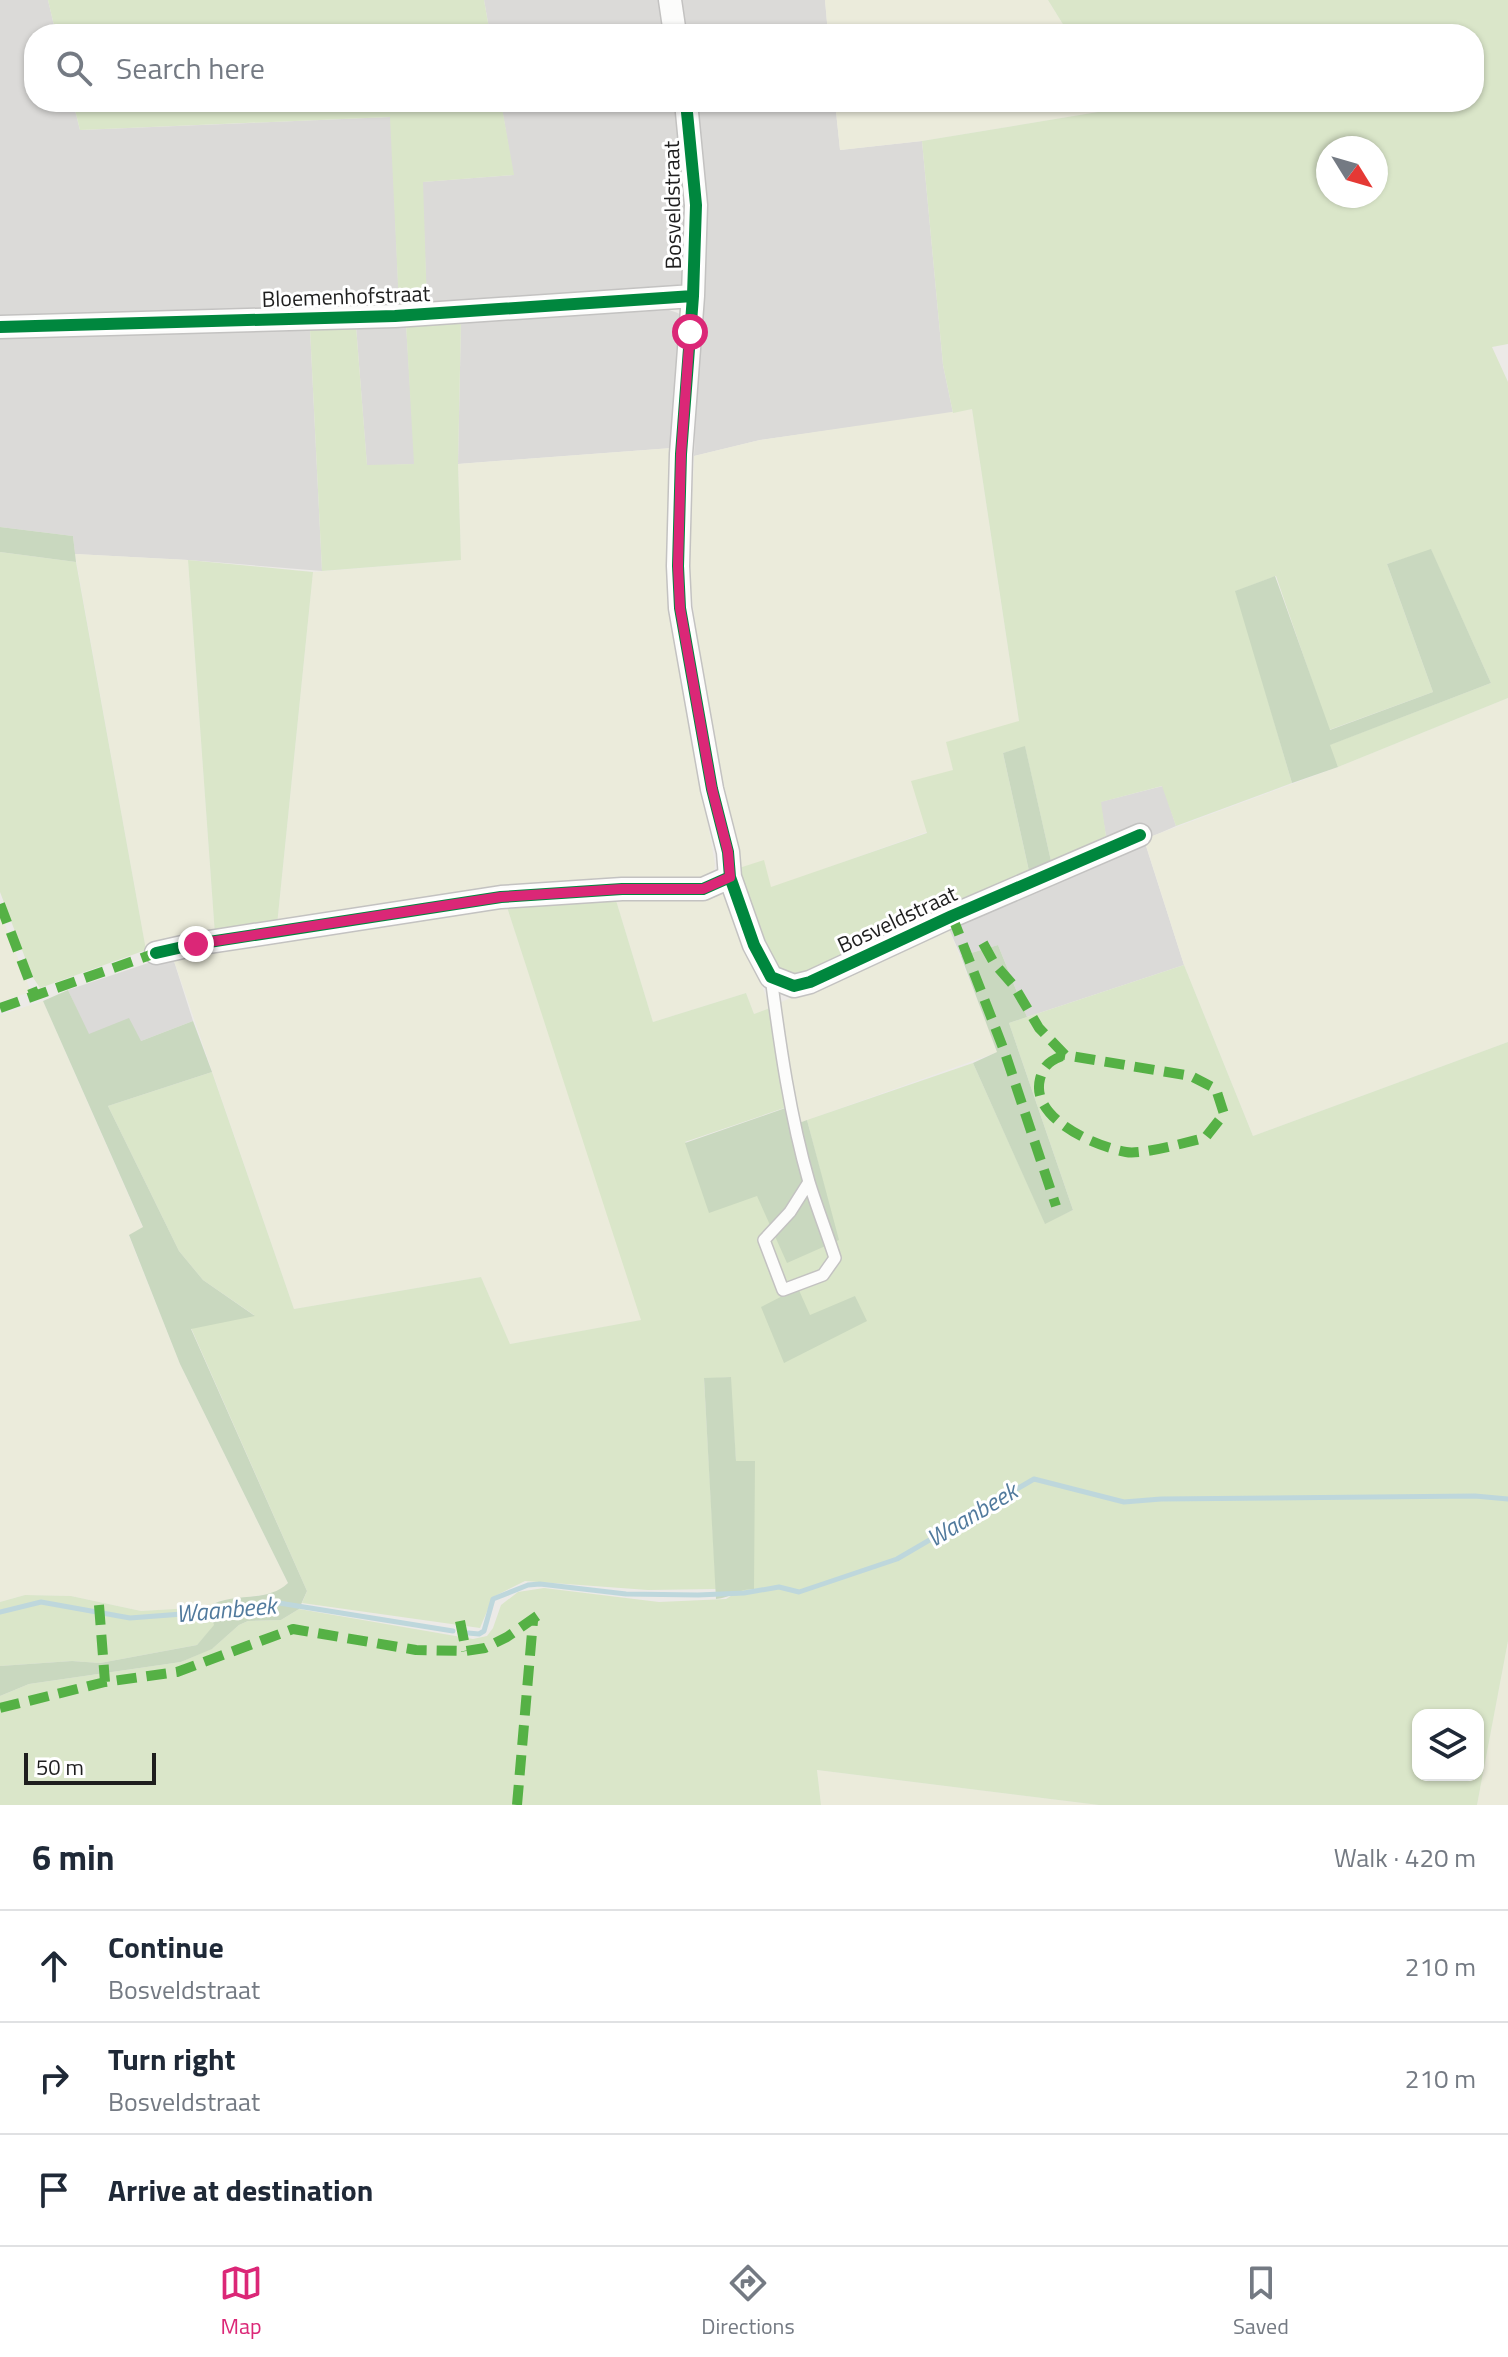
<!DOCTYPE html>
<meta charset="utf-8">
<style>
:root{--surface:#fff;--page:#f2f2f3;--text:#1f2937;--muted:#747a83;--line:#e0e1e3;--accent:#db2777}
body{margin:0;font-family:"Titillium Web",sans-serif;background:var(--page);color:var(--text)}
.controls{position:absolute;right:24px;bottom:24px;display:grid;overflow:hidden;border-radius:16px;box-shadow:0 2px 6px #0004}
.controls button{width:72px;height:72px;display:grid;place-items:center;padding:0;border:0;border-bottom:2px solid var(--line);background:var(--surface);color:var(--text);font:40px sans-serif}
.compass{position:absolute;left:1316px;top:136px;width:72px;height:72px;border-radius:50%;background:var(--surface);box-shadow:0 2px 6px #0004;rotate:127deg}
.scale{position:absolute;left:24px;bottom:20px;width:132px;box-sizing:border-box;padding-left:8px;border:4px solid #1e1e1e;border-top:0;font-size:22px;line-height:28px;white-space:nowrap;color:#1e1e1e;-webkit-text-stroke:6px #fff;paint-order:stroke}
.stop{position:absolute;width:24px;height:24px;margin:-18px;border:6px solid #db2777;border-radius:50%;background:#fff}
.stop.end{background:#db2777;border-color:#fff;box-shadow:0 2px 8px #0008}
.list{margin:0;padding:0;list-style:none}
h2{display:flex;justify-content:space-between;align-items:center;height:104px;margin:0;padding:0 32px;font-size:34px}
h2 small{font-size:26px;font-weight:400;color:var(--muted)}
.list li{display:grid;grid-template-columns:52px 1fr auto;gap:24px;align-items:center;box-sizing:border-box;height:112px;padding:0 32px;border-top:2px solid var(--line)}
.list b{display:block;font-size:30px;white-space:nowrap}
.list p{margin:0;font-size:26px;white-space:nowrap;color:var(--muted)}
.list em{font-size:26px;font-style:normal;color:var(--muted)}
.icon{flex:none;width:44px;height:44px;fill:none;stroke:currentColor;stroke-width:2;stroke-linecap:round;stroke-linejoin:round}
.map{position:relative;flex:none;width:1508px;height:1805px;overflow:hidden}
.search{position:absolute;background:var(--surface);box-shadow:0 2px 6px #0004;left:24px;right:24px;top:24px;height:88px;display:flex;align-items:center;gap:20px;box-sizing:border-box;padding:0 28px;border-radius:32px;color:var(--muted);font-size:30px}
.sheet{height:440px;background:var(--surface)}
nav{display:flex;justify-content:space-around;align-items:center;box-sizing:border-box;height:112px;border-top:2px solid var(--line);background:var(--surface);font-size:22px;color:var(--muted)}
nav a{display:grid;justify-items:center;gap:4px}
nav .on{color:var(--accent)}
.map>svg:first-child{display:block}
.residential{fill:#dbdad8}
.farmland{fill:#ebebdb}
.grass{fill:#dae6c9;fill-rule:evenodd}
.forest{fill:#c9d8bf}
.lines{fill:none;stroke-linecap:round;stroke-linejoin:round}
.stream{stroke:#bed7dc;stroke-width:5}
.service-casing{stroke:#c3c2c1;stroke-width:14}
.minor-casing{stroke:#c3c2c1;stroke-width:25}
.service{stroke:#fcfcfb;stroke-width:11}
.minor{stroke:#fcfcfb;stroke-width:22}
.quiet{stroke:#55b145;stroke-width:10;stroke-dasharray:20 10;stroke-linecap:butt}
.cycleway-casing{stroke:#fff;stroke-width:17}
.cycleway{stroke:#00873e;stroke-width:12}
.route{stroke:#db2777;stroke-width:10}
.labels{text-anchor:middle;stroke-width:6;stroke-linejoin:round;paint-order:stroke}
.street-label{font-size:22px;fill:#1e1e1e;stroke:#fff}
.water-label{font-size:24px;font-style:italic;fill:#517a9d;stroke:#fff}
</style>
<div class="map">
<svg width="1508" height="1805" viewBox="0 0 1508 1805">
<rect width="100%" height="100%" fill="#eceae7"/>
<!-- residential -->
<path class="residential" d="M 0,0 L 48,0 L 56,34 L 34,34 L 34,102 L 73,102 L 80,130 L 391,117 L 399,306 L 0,317 Z
M 484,0 L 660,0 L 665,34 L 490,34 Z
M 679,0 L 825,0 L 828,34 L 684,34 Z
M 501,102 L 678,102 L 685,162 L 686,278 L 684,283 L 680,287 L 427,305 L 422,182 L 513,175 Z
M 693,102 L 835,102 L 840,150 L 922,141 L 943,365 L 953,413 L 760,440 L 694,456 L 701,299 Z
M 669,310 L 678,313 L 684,319 L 672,448 L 458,464 L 461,321 Z
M 406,324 L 415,464 L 367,466 L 356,326 Z
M 310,329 L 322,571 L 188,560 L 75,554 L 73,536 L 0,527 L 0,335 Z
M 1163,786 L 1176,826 L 1144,840 L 1184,965 L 1027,1017 L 998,945 L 961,956 L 949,929 L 1085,866 L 1077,849 L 1106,836 L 1100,802 Z
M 172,955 L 193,1021 L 141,1041 L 88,1034 L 68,990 Z"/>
<!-- farmland -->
<path class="farmland" d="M 825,0 L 1048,0 L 1069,34 L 828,34 Z
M 835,102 L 1113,102 L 1117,109 L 922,141 L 840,150 Z
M 972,409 L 1019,722 L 947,742 L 953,770 L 927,832 L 771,888 L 739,868 L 697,641 L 689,573 L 694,456 L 760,440 Z
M 672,448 L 666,552 L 670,605 L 715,864 L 714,872 L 705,877 L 504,888 L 277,925 L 313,572 L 461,560 L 458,464 Z
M 75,554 L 188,560 L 215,935 L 146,950 Z
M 1508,698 L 1508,1042 L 1253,1136 L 1184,965 L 1144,839 L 1338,767 Z
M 727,887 L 770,1008 L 754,1014 L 746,993 L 653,1022 L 615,897 Z
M 506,904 L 642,1320 L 510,1344 L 481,1277 L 294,1309 L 172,955 Z
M 0,912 L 31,992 L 0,1002 Z
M 949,929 L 998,1052 L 799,1123 L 779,1003 Z
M 43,1001 L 143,1228 L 129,1236 L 180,1364 L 288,1583 L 277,1593 L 218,1601 L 208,1607 L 141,1611 L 71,1596 L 25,1595 L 0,1602 L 0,1015 Z
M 1508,1641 L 1508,1805 L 1477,1805 Z
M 817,1770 L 1099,1805 L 821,1805 Z"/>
<!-- grass -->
<path class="grass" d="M 48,0 L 484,0 L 490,34 L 56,34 Z
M 1048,0 L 1508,0 L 1508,344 L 1492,347 L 1508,382 L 1508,698 L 1338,767 L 1329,745 L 1491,683 L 1431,550 L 1387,564 L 1433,692 L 1329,730 L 1276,576 L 1236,591 L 1292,783 L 1176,826 L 1162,786 L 1101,802 L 1106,836 L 1051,861 L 1025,747 L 1003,753 L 1029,871 L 794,978 L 777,972 L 753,921 L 739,868 L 764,860 L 771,887 L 927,833 L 911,781 L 953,770 L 946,742 L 1019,721 L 972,409 L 953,413 L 943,365 L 922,141 L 1116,109 L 1113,102 L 1474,102 L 1474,34 L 1069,34 ZM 1328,148 L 1376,148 L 1376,196 L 1328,196 Z
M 73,102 L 501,102 L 514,175 L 423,182 L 427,305 L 399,306 L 390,117 L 80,130 Z
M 461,321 L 458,464 L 461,560 L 322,571 L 310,329 L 356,326 L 367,465 L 414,464 L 406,324 Z
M 0,552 L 76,562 L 146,950 L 40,988 L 32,976 L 0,892 Z
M 188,560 L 313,572 L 277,925 L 215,935 Z
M 615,897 L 653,1022 L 746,993 L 754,1014 L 770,1008 L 787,1107 L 685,1142 L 757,1196 L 838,1240 L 807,1120 L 973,1063 L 1045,1223 L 1073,1210 L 1009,1023 L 1184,965 L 1253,1136 L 1508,1042 L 1508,1641 L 1477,1805 L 1099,1805 L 817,1770 L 821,1805 L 0,1805 L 0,1696 L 29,1684 L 181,1662 L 213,1648 L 239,1625 L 248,1621 L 281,1620 L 299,1609 L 473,1639 L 487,1636 L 493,1628 L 501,1605 L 518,1592 L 544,1588 L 659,1602 L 726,1599 L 742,1589 L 755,1461 L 736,1462 L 730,1377 L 704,1379 L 716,1589 L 648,1590 L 525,1581 L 493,1597 L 480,1628 L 302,1603 L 307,1591 L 191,1328 L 254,1315 L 203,1280 L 179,1251 L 108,1106 L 212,1072 L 294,1309 L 481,1277 L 510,1344 L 641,1320 L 506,904 ZM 1418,1715 L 1478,1715 L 1478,1775 L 1418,1775 Z
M 25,1595 L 71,1596 L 141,1611 L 208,1607 L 215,1625 L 197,1645 L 100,1663 L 72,1661 L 0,1666 L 0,1602 Z"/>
<!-- forest -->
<path class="forest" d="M 0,527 L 73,536 L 76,562 L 0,552 Z
M 1431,549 L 1491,683 L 1330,745 L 1338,767 L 1292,783 L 1235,591 L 1275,576 L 1330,730 L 1433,692 L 1387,564 Z
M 1025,746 L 1051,861 L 1029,871 L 1003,753 Z
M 998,945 L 1027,1017 L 1009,1023 L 1073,1210 L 1045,1224 L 973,1063 L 997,1052 L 961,956 Z
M 68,990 L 89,1034 L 129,1018 L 141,1041 L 193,1021 L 212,1072 L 108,1106 L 179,1251 L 203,1280 L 255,1316 L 191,1329 L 307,1591 L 299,1609 L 281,1620 L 248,1621 L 239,1625 L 212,1649 L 181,1662 L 29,1684 L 0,1696 L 0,1666 L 72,1661 L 100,1663 L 197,1645 L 214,1625 L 208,1607 C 232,1591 266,1604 288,1583 L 180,1364 L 129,1235 L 143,1227 L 43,1001 Z
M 794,1105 L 799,1123 L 807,1120 L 839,1240 L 787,1263 L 757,1196 L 709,1213 L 685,1143 Z
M 798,1288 L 810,1315 L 855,1296 L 867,1321 L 784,1363 L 761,1307 Z
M 731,1377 L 736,1461 L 755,1461 L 754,1589 C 739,1588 731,1598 716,1599 L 704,1378 Z"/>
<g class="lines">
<!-- stream -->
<path class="stream" d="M 0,1612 L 41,1602 L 130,1618 L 261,1608 L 279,1603 L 453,1631
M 468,1633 L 479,1634 L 484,1631 L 493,1599 L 528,1585 L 540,1584 L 626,1594 L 698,1595 L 744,1593 L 779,1587 L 799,1592 L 897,1559 L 1034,1479 L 1124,1502 L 1161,1499 L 1475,1496 L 1508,1499"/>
<defs>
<path id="service" d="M 771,977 C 780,1046 790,1116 809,1182 C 817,1208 827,1233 835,1258 L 823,1275 L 783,1290 L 764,1240 L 790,1212 L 809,1182"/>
<path id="minor" d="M 670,0 L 675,34
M 686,102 L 696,205 L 693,296 L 681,454 L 678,566 L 680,608 L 712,789 L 728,852 L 730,877 L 754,945 L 771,977 L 794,986 L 810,982 L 952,916 L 1140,835
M 0,327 L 395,316 L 693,296
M 156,953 L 196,944 L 501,897 L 622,889 L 703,889 L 730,877"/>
</defs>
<!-- service casing -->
<use href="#service" class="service-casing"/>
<!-- minor casing -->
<use href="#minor" class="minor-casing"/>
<!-- service -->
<use href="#service" class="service"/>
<!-- minor -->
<use href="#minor" class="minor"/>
<!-- quiet -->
<path class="quiet" d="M 0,904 L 35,996
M 952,916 L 1005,1053 L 1056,1206
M 983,943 L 994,963 L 1014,986 L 1039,1028 L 1065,1055 L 1191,1076 L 1216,1089 L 1224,1114 L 1205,1138 C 1187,1142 1142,1155 1126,1152 C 1094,1146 1030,1118 1040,1079 C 1044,1064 1051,1060 1065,1055
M 0,1008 L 156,953
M 99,1605 L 105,1682
M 460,1621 L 466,1651
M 0,1708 L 105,1682 L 177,1672 L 293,1629 L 416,1650 L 466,1651 L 485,1648 L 507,1637 L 540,1614
M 517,1805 L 533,1621"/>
<defs>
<path id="cycleway" d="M 686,102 L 696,205 L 693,296 L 681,454 L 678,566 L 680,608 L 712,789 L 728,852 L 730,877 L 754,945 L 771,977 L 794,986 L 810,982 L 952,916 L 1140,835
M 0,327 L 395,316 L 693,296
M 156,953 L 196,944 L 501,897 L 622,889 L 703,889 L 730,877"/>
</defs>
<!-- cycleway casing -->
<use href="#cycleway" class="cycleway-casing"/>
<!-- cycleway -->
<use href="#cycleway" class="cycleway"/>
</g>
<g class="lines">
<!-- route -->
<path class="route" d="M 196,944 L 501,897 L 622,889 L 703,889 L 730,877 L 728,852 L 712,789 L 680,608 L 678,566 L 681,454 L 690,332"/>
</g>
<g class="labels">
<!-- street labels -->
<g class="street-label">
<text transform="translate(672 205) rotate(-91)" y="8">Bosveldstraat</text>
<text transform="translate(346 296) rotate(-2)" y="8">Bloemenhofstraat</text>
<text transform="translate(897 919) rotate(-25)" y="8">Bosveldstraat</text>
</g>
<!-- water labels -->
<g class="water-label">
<text transform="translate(972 1515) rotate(-31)" y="8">Waanbeek</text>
<text transform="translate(226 1610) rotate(-5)" y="8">Waanbeek</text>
</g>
</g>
</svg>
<div class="controls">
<button><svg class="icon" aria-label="layers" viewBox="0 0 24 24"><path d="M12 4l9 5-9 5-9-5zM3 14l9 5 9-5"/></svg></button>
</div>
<svg class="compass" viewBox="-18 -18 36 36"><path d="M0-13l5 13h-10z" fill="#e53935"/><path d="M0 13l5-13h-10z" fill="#747a83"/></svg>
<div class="scale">50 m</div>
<div class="stop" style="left:690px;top:332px"></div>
<div class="stop end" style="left:196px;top:944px"></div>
<div class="search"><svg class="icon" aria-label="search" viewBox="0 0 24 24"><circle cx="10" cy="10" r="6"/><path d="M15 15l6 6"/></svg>Search here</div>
</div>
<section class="sheet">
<h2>6 min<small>Walk · 420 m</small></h2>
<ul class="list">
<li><svg class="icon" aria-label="ahead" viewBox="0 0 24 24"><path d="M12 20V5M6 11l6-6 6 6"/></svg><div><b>Continue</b><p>Bosveldstraat</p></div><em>210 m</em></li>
<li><svg class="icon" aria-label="right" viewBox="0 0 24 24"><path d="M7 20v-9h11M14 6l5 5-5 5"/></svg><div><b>Turn right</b><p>Bosveldstraat</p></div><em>210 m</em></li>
<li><svg class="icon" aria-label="arrive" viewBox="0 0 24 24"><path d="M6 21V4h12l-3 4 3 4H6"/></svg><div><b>Arrive at destination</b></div></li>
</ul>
</section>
<nav>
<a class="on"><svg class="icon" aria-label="map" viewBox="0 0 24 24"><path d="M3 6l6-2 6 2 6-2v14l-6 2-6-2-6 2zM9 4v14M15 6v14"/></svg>Map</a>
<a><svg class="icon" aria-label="directions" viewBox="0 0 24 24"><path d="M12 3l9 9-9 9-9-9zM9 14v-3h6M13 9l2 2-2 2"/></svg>Directions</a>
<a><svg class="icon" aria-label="saved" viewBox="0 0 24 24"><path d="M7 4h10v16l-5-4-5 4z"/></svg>Saved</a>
</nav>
